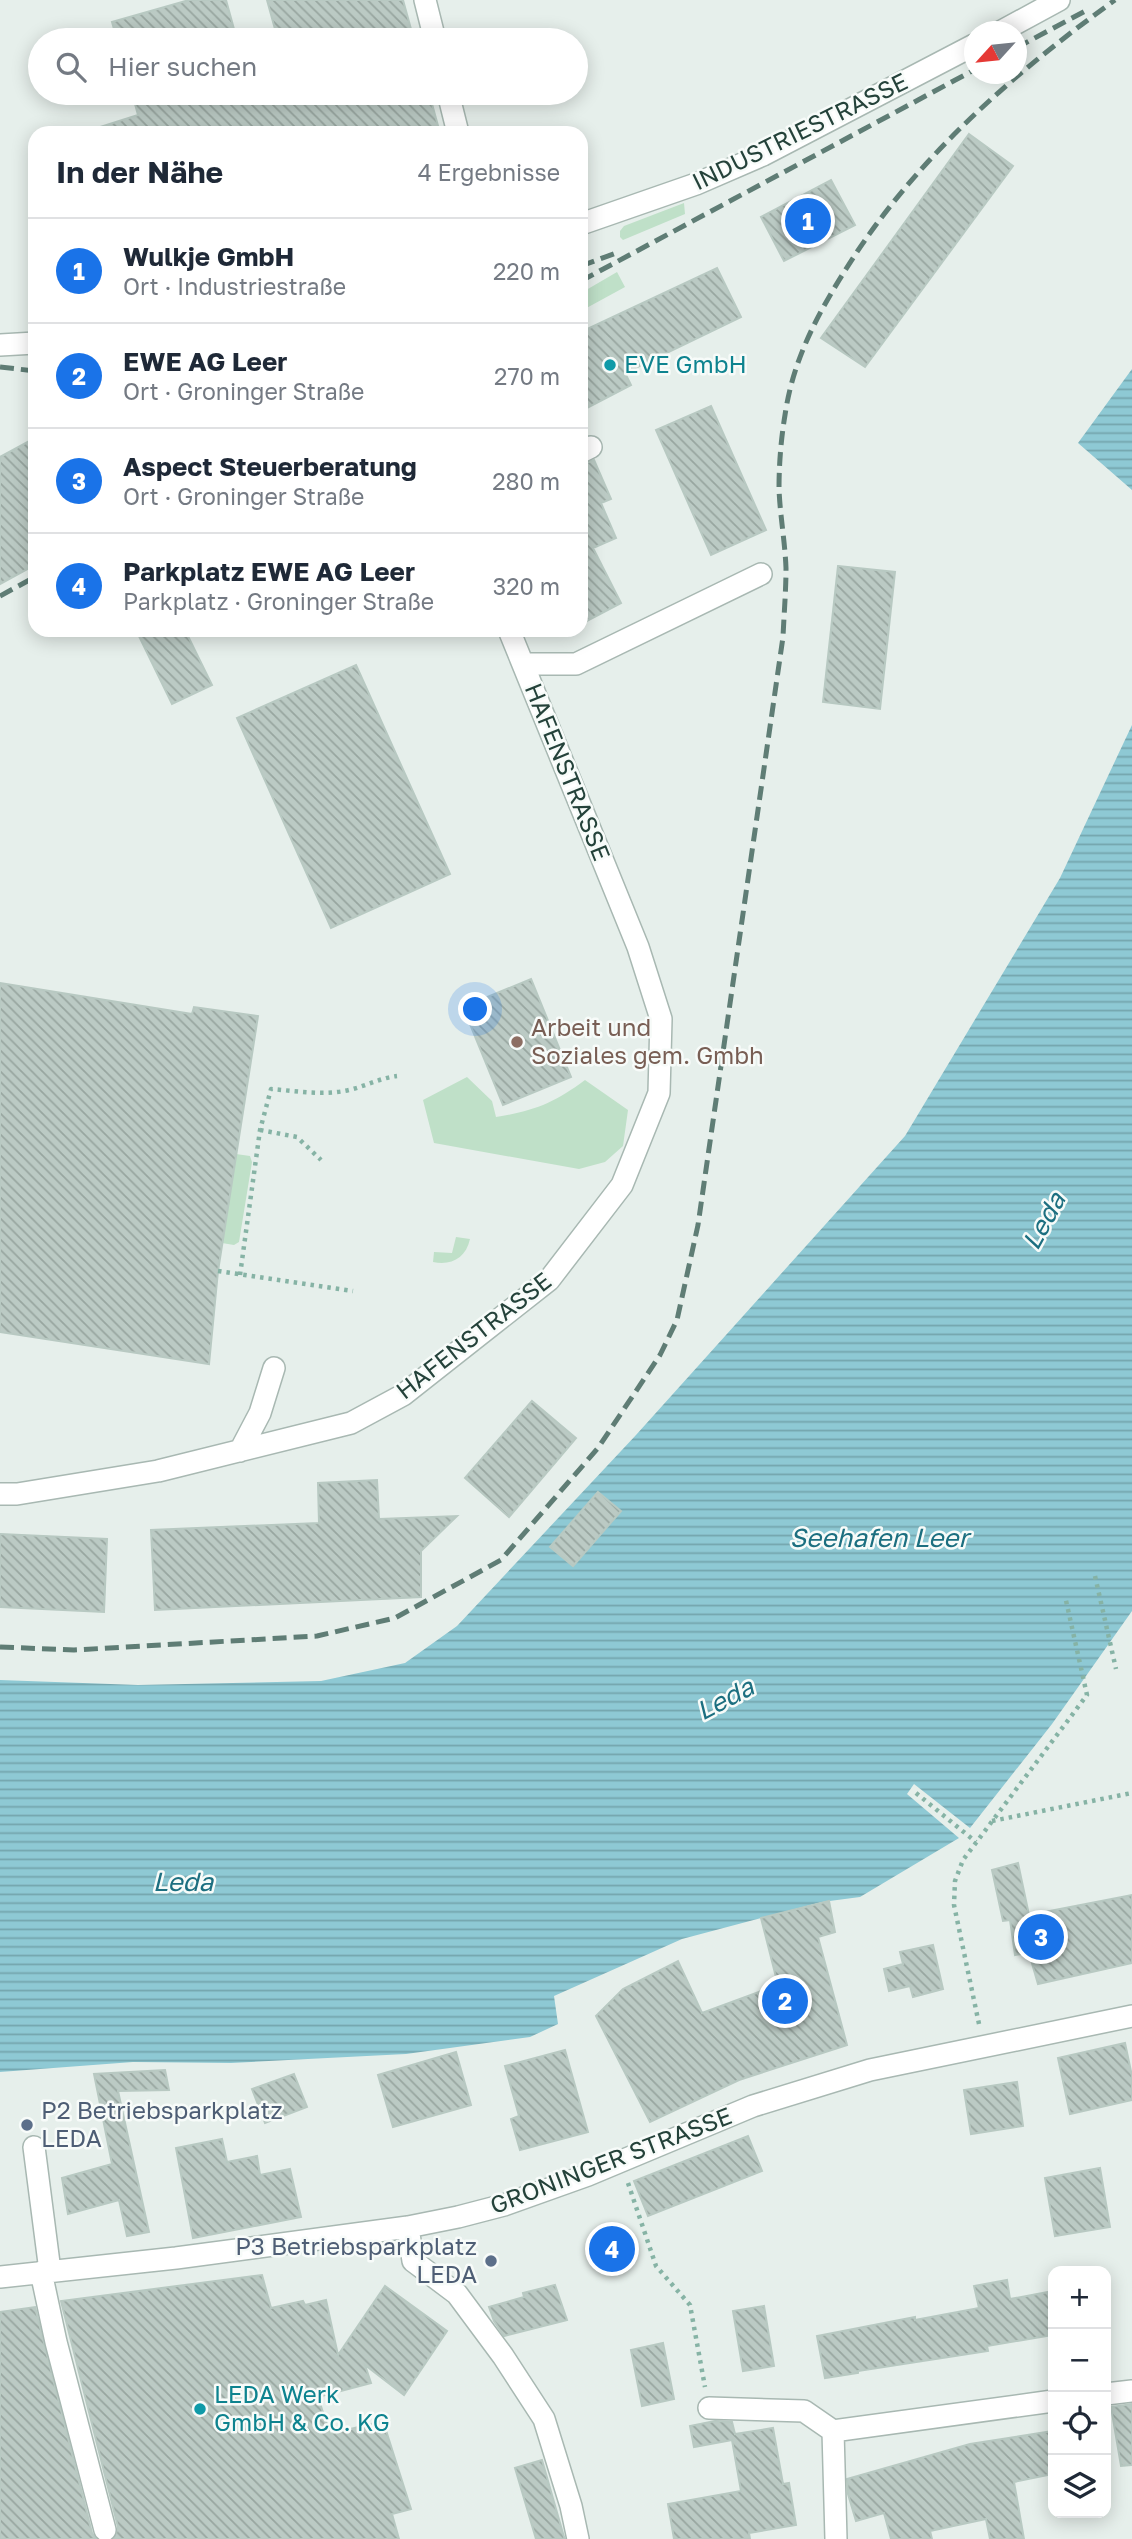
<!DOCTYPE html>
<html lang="de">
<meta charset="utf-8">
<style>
:root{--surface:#fff;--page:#f6f6f7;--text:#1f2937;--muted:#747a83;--line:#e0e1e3;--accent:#1a73e8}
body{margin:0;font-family:"Golos Text",sans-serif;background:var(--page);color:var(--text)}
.controls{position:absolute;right:21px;bottom:21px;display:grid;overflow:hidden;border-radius:14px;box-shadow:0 4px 18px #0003}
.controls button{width:63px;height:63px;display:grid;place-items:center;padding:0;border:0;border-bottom:2px solid var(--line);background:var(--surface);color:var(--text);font:35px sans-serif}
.compass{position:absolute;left:964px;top:21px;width:63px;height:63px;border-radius:50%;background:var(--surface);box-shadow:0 4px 18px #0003;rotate:243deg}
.you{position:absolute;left:476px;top:1010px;width:24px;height:24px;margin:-18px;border:5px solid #fff;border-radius:50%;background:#1a73e8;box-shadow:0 0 0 10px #1a73e833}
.badge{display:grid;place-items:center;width:46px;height:46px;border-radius:50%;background:var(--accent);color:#fff;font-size:23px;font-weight:700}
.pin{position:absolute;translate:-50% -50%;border:4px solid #fff;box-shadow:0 2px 7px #0006}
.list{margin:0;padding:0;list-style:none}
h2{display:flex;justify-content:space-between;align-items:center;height:91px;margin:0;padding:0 28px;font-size:30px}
h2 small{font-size:23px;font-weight:400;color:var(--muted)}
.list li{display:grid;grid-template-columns:46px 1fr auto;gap:21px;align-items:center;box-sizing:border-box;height:105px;padding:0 28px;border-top:2px solid var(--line)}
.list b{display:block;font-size:26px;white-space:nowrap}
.list p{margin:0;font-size:23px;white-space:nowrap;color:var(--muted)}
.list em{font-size:23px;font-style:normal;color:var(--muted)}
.icon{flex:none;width:38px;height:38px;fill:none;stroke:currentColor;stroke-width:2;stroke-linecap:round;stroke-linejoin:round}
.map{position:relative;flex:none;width:1132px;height:2539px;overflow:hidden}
.search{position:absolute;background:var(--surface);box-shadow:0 4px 18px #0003;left:28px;top:28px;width:560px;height:77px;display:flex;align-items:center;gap:18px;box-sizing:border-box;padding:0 24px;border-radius:38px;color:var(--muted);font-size:26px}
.panel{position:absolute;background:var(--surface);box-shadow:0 4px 18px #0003;left:28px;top:126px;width:560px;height:511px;border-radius:21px}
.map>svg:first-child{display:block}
.grass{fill:#bfe0c8}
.water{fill:url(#water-rules)}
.building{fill:url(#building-back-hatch);stroke:#b8c9c2;stroke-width:2}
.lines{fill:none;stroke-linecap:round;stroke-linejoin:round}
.minor-casing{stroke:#a8b8b2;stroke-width:24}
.path{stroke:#86b3a5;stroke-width:4.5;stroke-dasharray:3.5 5;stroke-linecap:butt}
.minor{stroke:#fff;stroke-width:21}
.rail{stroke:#5f7d75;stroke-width:5;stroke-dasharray:14 7;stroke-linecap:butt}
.culture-dot{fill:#0f9aa8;stroke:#f7fbf9;stroke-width:2.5}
.education-dot{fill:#8d6e63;stroke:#f7fbf9;stroke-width:2.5}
.service-dot{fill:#5c6f8a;stroke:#f7fbf9;stroke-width:2.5}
.labels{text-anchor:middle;stroke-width:5;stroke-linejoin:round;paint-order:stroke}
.street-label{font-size:24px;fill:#24423a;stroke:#f7fbf9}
.culture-label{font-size:24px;fill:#0d838f;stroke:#f7fbf9;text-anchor:start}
.education-label{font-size:24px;fill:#785e54;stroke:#f7fbf9;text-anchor:start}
.service-label{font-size:24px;fill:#4e5e75;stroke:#f7fbf9;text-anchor:start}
.water-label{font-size:26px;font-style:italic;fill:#1c6f80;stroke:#f7fbf9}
</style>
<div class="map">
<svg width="1132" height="2539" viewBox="0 0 1132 2539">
<defs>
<pattern id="water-rules" width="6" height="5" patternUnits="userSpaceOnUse" patternTransform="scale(1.75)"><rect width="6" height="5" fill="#8ec9d4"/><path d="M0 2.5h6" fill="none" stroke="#74a5ad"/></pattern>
<pattern id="building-back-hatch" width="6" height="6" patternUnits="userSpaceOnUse" patternTransform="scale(1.75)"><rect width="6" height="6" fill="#bbcac4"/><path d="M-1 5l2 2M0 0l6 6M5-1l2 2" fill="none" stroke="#98a6a0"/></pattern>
</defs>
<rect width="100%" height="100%" fill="#e6efeb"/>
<!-- grass -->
<path class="grass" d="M 684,203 L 685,214 L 623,240 L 620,237 L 620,231 L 624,226 Z
M 617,272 L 625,287 L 581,311 L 581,293 Z
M 467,1077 L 492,1101 L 496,1117 C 534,1111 554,1103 585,1080 L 628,1110 L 623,1146 L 605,1162 L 579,1169 L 434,1143 L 423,1100 Z
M 236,1154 L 250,1156 L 252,1162 L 239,1242 L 234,1245 L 222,1243 Z
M 456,1237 L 470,1239 C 466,1258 451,1266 433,1262 L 434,1252 L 452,1253 Z"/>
<!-- water -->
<path class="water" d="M 1132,369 L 1132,490 L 1078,443 Z
M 1132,725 L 1132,1611 L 1052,1724 L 970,1828 L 914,1784 L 907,1794 L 959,1838 L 860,1897 L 822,1902 L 682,1939 L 554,1996 L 558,2024 L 530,2037 L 406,2054 L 231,2063 L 133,2062 L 0,2072 L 0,1680 L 138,1685 L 321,1681 L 405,1663 L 457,1626 L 636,1435 L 905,1136 L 1060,878 Z"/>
<!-- building -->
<path class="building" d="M 189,0 L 226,0 L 237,40 L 117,40 L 112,22 Z
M 267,0 L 403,0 L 414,40 L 278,40 Z
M 132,93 L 252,93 L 255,103 L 292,93 L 429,93 L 440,133 L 97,133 L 97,128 L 138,115 Z
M 969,134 L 1013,166 L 865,367 L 821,338 Z
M 831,180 L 855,225 L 784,261 L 761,217 Z
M 717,268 L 741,317 L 625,373 L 631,385 L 581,411 L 581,332 Z
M 711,406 L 766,530 L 711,555 L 656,430 Z
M 35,438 L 35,565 L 0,584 L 0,457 Z
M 594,460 L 611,499 L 601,503 L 616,538 L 593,548 L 621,603 L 581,624 L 581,465 Z
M 838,566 L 895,572 L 880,709 L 823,702 Z
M 136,630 L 185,630 L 212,685 L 172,704 Z
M 356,665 L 450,874 L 331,928 L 237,718 Z
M 531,979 L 571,1077 L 503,1105 L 463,1007 Z
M 0,983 L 192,1014 L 194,1007 L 258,1016 L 218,1271 L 209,1364 L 0,1332 Z
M 532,1401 L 576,1438 L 509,1517 L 465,1478 Z
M 377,1480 L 379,1519 L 457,1516 L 421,1551 L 421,1597 L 155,1610 L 151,1530 L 319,1523 L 318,1483 Z
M 598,1492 L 621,1511 L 573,1566 L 550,1547 Z
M 0,1534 L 107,1539 L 104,1612 L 0,1607 Z
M 1018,1863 L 1029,1915 L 1132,1895 L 1132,1963 L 1038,1984 L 1029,1953 L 1015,1955 L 1010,1920 L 1003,1921 L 992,1870 Z
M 829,1901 L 835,1932 L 818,1937 L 847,2045 L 739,2080 L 650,2122 L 596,2016 L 623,1989 L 678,1961 L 702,2013 L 778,1985 L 761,1918 Z
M 933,1945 L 943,1989 L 913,1997 L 910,1986 L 889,1991 L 884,1969 L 903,1964 L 900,1952 Z
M 1125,2043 L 1132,2076 L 1132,2100 L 1070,2114 L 1058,2058 Z
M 565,2050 L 588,2132 L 520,2150 L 511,2119 L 519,2116 L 505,2066 Z
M 456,2052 L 471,2105 L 393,2127 L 378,2075 Z
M 165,2070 L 169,2090 L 118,2091 L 149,2232 L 127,2236 L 119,2200 L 68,2214 L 62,2178 L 112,2164 L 94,2074 Z
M 294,2074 L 307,2107 L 265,2123 L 252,2089 Z
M 1017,2082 L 1023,2126 L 971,2134 L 964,2090 Z
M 748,2136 L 762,2171 L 648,2216 L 634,2181 Z
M 222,2139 L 227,2162 L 257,2156 L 260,2175 L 290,2169 L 301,2217 L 193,2238 L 176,2148 Z
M 1100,2168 L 1110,2227 L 1055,2236 L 1045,2178 Z
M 262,2275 L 271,2308 L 303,2301 L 305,2305 L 326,2300 L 338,2355 L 385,2286 L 447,2331 L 404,2395 L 365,2365 L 371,2383 L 318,2397 L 330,2434 L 383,2421 L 411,2509 L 392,2514 L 399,2539 L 114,2539 L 118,2527 L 61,2301 Z
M 1007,2280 L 1010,2299 L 1048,2292 L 1053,2335 L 987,2346 L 988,2351 L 858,2371 L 858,2373 L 825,2378 L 817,2336 L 915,2317 L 915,2320 L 979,2308 L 974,2286 Z
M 555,2285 L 567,2320 L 504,2336 L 494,2321 L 489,2307 L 524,2297 L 523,2293 Z
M 764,2306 L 774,2366 L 743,2371 L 733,2311 Z
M 35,2307 L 92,2533 L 96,2539 L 0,2539 L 0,2312 Z
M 663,2343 L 674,2399 L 642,2406 L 631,2350 Z
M 1132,2404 L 1132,2465 L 1121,2466 L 1111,2407 Z
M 715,2421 L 732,2422 L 735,2434 L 773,2428 L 783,2484 L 789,2483 L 796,2525 L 749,2533 L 750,2539 L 674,2539 L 668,2504 L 741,2491 L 732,2440 L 694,2447 L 690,2426 Z
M 1053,2431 L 1053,2474 L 1014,2482 L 1024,2539 L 990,2539 L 986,2519 L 930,2531 L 932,2539 L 891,2539 L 884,2513 L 856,2521 L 848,2494 L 847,2479 L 970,2444 Z
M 542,2460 L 564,2537 L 565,2539 L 536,2539 L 515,2468 Z"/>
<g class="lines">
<defs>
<path id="minor" d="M 425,0 L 435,40
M 1000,32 L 1059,0
M 448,93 L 458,133
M 581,224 L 696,184 L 763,155 L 974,45
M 0,345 L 35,343
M 581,452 L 591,447
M 524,664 L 576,664 L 761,574
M 240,1451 L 260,1413 L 274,1368
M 0,1494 L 17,1494 L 158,1471 L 351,1423 L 403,1395 L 549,1280 L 622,1185 L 659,1093 L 661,1019 L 638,947 L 509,630
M 34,2147 L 50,2271
M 408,2227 L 413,2261 L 457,2294 L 503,2356 L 544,2419 L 571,2506 L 578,2539
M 41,2272 L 56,2342 L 105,2530
M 0,2277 L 176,2258 L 408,2227 L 458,2217 L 504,2205 L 588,2175 L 753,2106 L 870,2070 L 1132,2016
M 1106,2394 L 1132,2391
M 709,2408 L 804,2411 L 833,2431
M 836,2539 L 833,2431 L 1053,2401"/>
</defs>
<!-- minor casing -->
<use href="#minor" class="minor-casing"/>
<!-- path -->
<path class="path" d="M 260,1130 L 297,1137 L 321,1160
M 218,1271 L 353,1291
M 240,1275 L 260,1130 L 271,1089 C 297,1091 324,1096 349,1090 C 366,1086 380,1078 397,1076
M 1095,1576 L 1116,1669
M 916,1793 L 976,1842
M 992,1821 L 1132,1793
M 979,2024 L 954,1905 L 955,1881 L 963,1860 L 1087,1695 L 1065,1596
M 628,2183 L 656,2266 L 690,2305 L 705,2387"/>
<!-- minor -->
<use href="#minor" class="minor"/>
<!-- rail -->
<path class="rail" d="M 1016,48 L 1089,9
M 581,266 L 616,253
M 581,281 L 974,70
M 0,367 L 35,371
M 0,596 L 35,577
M 0,1647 L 74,1650 L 317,1636 L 395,1618 L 501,1560 L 598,1448 L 660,1355 L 677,1320 L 698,1225 L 783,637 C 784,614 786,591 786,568 C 785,542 780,515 779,489 C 779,464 781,439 785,415 C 793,360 817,315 846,269 C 914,160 1011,75 1115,0"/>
</g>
<!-- markers -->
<g class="culture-dot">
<circle cx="610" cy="365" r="7"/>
<circle cx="200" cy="2409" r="7"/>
</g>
<circle class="education-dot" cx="517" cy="1042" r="7"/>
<g class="service-dot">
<circle cx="27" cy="2125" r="7"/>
<circle cx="491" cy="2261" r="7"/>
</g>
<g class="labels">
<!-- street labels -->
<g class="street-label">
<text transform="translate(800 132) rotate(-26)" y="8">INDUSTRIESTRASSE</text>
<text transform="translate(567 772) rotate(68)" y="8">HAFENSTRASSE</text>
<text transform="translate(474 1336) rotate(-38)" y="8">HAFENSTRASSE</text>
<text transform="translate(611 2161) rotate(-21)" y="8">GRONINGER STRASSE</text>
</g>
<!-- culture labels -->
<g class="culture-label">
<text x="624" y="373">EVE GmbH</text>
<text x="214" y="2403">LEDA Werk<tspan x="214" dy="28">GmbH &amp; Co. KG</tspan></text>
</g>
<!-- education labels -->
<g class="education-label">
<text x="531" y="1036">Arbeit und<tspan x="531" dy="28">Soziales gem. Gmbh</tspan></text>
</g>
<!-- service labels -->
<g class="service-label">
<text x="41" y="2119">P2 Betriebsparkplatz<tspan x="41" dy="28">LEDA</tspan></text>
<text x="477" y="2255" text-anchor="end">P3 Betriebsparkplatz<tspan x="477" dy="28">LEDA</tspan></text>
</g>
<!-- water labels -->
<g class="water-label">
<text transform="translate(1044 1221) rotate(-61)" y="9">Leda</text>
<text x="879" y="1547">Seehafen Leer</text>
<text transform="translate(725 1699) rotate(-28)" y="9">Leda</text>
<text x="183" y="1891">Leda</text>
</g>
</g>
</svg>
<div class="controls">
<button>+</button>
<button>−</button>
<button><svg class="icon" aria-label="locate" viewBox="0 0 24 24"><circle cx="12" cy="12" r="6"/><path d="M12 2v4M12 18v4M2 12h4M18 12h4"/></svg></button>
<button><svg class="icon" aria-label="layers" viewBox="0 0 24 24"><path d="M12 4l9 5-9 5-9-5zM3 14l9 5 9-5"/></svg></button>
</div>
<svg class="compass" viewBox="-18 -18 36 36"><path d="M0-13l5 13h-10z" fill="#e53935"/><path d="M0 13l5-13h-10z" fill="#747a83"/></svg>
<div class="you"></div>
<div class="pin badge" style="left:808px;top:221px">1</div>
<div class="pin badge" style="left:785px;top:2001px">2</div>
<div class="pin badge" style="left:1041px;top:1937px">3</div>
<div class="pin badge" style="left:612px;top:2249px">4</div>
<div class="search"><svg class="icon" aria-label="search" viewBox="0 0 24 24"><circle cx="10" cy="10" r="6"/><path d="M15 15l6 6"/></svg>Hier suchen</div>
<section class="panel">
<h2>In der Nähe<small>4 Ergebnisse</small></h2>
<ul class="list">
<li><span class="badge">1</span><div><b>Wulkje GmbH</b><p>Ort · Industriestraße</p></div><em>220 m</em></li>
<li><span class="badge">2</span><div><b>EWE AG Leer</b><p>Ort · Groninger Straße</p></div><em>270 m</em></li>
<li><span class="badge">3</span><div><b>Aspect Steuerberatung</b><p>Ort · Groninger Straße</p></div><em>280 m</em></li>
<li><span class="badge">4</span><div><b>Parkplatz EWE AG Leer</b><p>Parkplatz · Groninger Straße</p></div><em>320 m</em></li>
</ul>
</section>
</div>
